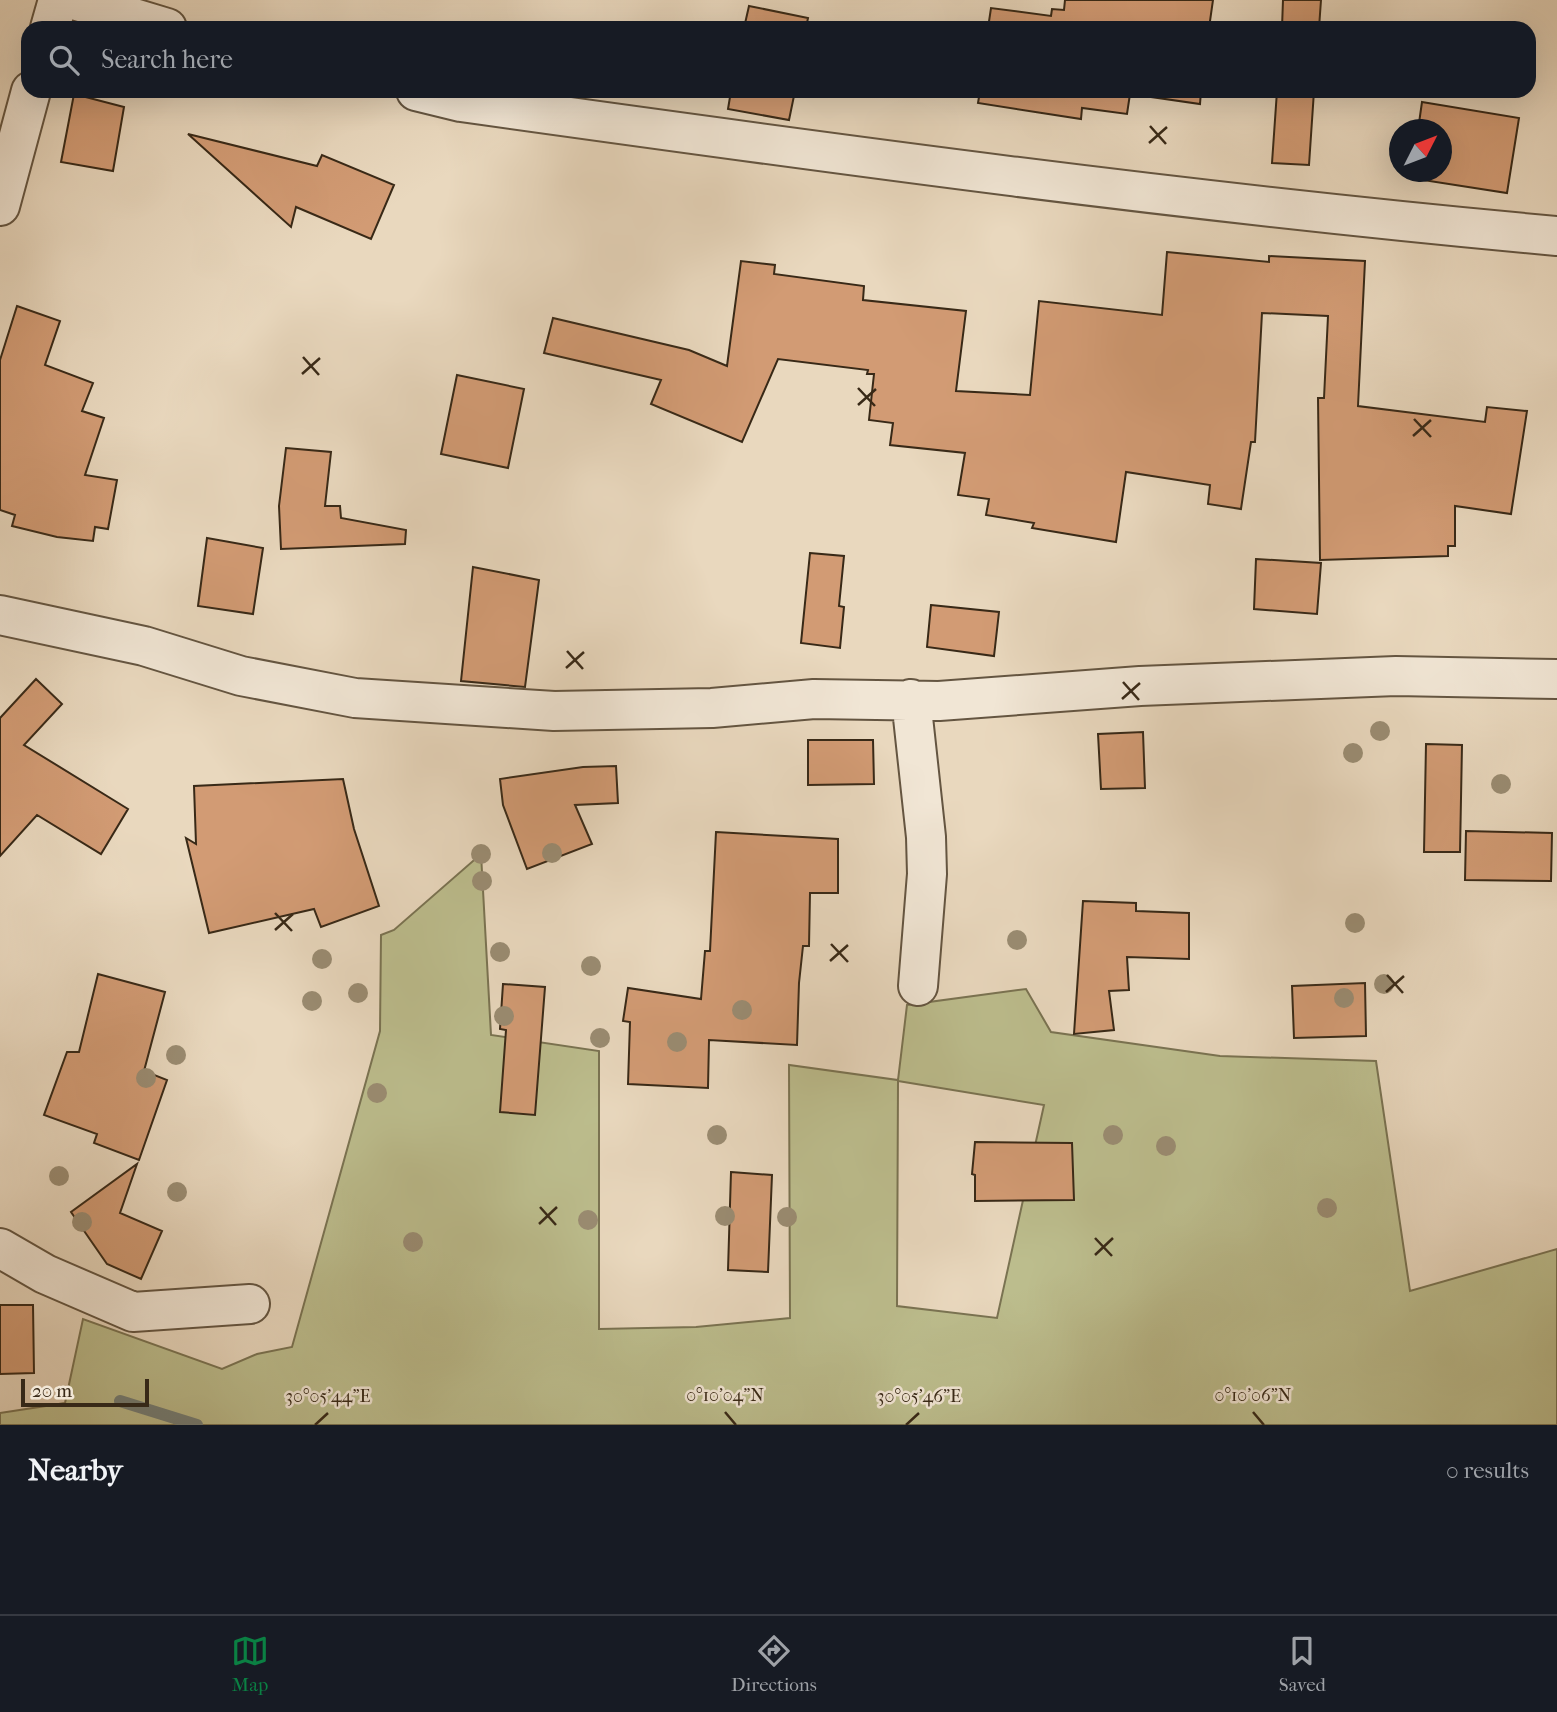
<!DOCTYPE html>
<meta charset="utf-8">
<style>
:root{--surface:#171b24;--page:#20242c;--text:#f1f3f6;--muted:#9ea1a6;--line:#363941;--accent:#0b8043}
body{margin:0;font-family:"IM FELL French Canon",serif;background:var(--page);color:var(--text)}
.compass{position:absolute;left:1389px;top:119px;width:63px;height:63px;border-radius:50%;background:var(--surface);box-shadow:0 7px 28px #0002;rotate:48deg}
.scale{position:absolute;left:21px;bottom:18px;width:128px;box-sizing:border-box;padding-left:7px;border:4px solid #382917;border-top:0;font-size:19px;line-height:24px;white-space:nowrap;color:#382917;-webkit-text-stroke:5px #f1e6d5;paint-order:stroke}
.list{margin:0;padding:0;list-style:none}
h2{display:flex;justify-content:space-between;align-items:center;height:91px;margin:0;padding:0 28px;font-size:30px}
h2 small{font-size:23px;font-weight:400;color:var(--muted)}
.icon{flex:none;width:38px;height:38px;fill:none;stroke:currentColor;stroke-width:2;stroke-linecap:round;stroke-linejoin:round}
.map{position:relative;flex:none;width:1557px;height:1425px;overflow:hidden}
.search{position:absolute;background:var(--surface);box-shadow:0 7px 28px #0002;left:21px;right:21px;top:21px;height:77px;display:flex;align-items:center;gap:18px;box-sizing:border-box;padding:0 24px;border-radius:21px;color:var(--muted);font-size:26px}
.sheet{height:189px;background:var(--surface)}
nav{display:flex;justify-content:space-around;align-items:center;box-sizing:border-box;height:98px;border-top:2px solid var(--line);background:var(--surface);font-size:19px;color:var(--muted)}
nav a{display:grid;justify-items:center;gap:4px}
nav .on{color:var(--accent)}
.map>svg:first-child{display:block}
.green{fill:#bcbd8d;stroke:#7a7352;stroke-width:2;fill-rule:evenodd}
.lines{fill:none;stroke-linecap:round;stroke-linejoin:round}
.stream{stroke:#737f79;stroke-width:12}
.building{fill:#d29b74;stroke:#382917;stroke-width:2}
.minor-casing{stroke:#645541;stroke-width:42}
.minor{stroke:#f1e6d5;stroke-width:38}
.tree{fill:#9a8c72}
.ticks{fill:none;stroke:#382917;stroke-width:2.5}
.ticks-label{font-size:18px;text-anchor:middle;fill:#382917;stroke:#f1e6d5;stroke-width:5;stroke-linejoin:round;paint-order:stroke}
</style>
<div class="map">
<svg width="1557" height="1425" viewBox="0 0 1557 1425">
<rect width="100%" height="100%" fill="#e9d8be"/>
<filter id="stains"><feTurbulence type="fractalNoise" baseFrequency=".00286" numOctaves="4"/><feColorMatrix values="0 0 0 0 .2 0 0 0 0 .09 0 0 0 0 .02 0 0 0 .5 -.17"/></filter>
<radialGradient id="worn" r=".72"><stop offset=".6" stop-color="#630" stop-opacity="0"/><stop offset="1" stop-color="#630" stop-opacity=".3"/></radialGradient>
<!-- green -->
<path class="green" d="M 481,854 L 491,1035 L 599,1051 L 599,1329 L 696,1327 L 790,1318 L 789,1065 L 898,1080 L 907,1005 L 1026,989 L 1051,1032 L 1220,1056 L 1376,1061 L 1410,1291 L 1557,1249 L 1557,1425 L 0,1425 L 0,1413 L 65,1403 L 83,1319 L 222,1369 L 257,1354 L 292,1347 L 380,1031 L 381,935 L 394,930 ZM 898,1081 L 1044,1105 L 997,1318 L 897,1306 Z"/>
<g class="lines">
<!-- stream -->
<path class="stream" d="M 120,1401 L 197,1425"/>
</g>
<!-- building -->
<path class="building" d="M 1065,0 L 1213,0 L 1209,28 L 988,28 L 991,8 L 1051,16 L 1052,9 L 1064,10 Z
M 1283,0 L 1321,0 L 1319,28 L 1282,28 Z
M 749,6 L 808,18 L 806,28 L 744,28 Z
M 731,91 L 795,91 L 789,120 L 728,109 Z
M 980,91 L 1201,91 L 1200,104 L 1130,94 L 1127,114 L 1082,108 L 1081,119 L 978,103 Z
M 1277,91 L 1314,91 L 1309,165 L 1272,163 Z
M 74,94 L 124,107 L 113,171 L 61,162 Z
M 1422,102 L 1519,118 L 1507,193 L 1410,178 L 1411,172 L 1441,172 L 1441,130 L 1418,130 Z
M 188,134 L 317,166 L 322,155 L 394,185 L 371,239 L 296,207 L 291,227 Z
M 1167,252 L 1269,262 L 1269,256 L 1365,261 L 1358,406 L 1485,422 L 1487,407 L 1527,411 L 1511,514 L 1455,506 L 1455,546 L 1448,546 L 1448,556 L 1320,560 L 1318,398 L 1324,398 L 1328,316 L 1262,313 L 1255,442 L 1251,442 L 1241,509 L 1208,504 L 1210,485 L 1126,472 L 1116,542 L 1032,528 L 1034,523 L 986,515 L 989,499 L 958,495 L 965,453 L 890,445 L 893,423 L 869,420 L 874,374 L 867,374 L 868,370 L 778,359 L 742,442 L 651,404 L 661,380 L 544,353 L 553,318 L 689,350 L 727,366 L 741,261 L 775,265 L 774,274 L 864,286 L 863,300 L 966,311 L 956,391 L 1030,395 L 1039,301 L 1162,315 Z
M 17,306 L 60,321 L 45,365 L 93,383 L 82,411 L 104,418 L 85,475 L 117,480 L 108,529 L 95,527 L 93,541 L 57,537 L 12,526 L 15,515 L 0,510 L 0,360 Z
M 457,375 L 524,389 L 508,468 L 441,454 Z
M 286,448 L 331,452 L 325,506 L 340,506 L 341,518 L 406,530 L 405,544 L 281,549 L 279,506 Z
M 207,538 L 263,548 L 253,614 L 198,606 Z
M 810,553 L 844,556 L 839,606 L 844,607 L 840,648 L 801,643 Z
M 1256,559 L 1321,563 L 1317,614 L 1254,609 Z
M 473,567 L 539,580 L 525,687 L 461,681 Z
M 931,605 L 999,612 L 994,656 L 927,647 Z
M 36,679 L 62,704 L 24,745 L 128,809 L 101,854 L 37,815 L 0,856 L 0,718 Z
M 1143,732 L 1145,788 L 1101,789 L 1098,734 Z
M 808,740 L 873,740 L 874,784 L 808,785 Z
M 1426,744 L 1462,745 L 1460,852 L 1424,852 Z
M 616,766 L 618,803 L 575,805 L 592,844 L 527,869 L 503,805 L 500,779 L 583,767 Z
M 343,779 L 354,829 L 379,906 L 321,927 L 314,909 L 209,933 L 186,838 L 196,844 L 194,786 Z
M 1466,831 L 1552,833 L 1551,881 L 1465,880 Z
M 716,832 L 838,839 L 838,893 L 810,893 L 809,946 L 803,946 L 799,983 L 797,1045 L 709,1040 L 708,1088 L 628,1084 L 630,1022 L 623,1021 L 628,988 L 701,999 L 705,951 L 710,951 Z
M 1083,901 L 1136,903 L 1136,911 L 1189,913 L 1189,959 L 1127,957 L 1129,990 L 1109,991 L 1114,1030 L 1074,1034 Z
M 98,974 L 165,992 L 144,1071 L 167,1080 L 139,1160 L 94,1143 L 97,1134 L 44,1115 L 67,1052 L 79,1052 Z
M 1365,983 L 1366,1036 L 1294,1038 L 1292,986 Z
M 503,984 L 545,987 L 535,1115 L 500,1112 L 506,1030 L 500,1029 Z
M 975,1142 L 1072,1143 L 1074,1200 L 975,1201 L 975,1175 L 972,1174 Z
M 137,1164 L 120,1213 L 162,1231 L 141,1279 L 107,1264 L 71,1212 Z
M 731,1172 L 772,1175 L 768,1272 L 728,1270 Z
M 0,1305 L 33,1305 L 34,1373 L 0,1374 Z"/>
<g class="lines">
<defs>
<path id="minor" d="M 74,0 L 167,28
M 50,28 L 58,0
M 416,91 L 461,102 C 826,153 1190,203 1557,236
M 0,206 L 31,91
M 0,615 L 144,646 L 241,676 L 355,698 L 554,711 L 712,708 L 814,699 L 939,701 L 1140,686 L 1396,676 L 1557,679
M 911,699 L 926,837 L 927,874 L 918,986
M 0,1248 L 45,1274 L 133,1312 L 250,1304"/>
</defs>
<!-- minor casing -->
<use href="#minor" class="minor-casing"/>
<!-- minor -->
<use href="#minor" class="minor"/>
</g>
<!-- trees -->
<g class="tree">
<circle cx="1380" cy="731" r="10"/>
<circle cx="1353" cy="753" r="10"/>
<circle cx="1501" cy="784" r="10"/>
<circle cx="552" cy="853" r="10"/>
<circle cx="481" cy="854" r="10"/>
<circle cx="482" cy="881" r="10"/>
<circle cx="1355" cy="923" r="10"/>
<circle cx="1017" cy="940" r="10"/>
<circle cx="500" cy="952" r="10"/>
<circle cx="322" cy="959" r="10"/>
<circle cx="591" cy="966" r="10"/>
<circle cx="1384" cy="984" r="10"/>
<circle cx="358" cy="993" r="10"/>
<circle cx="1344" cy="998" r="10"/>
<circle cx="312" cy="1001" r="10"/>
<circle cx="742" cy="1010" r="10"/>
<circle cx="504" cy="1016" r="10"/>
<circle cx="600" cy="1038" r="10"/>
<circle cx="677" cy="1042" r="10"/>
<circle cx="176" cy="1055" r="10"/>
<circle cx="146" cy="1078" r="10"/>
<circle cx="377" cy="1093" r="10"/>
<circle cx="717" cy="1135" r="10"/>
<circle cx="1113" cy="1135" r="10"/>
<circle cx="1166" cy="1146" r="10"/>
<circle cx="59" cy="1176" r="10"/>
<circle cx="177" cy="1192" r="10"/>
<circle cx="1327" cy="1208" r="10"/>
<circle cx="725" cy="1216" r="10"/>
<circle cx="787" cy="1217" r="10"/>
<circle cx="588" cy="1220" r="10"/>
<circle cx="82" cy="1222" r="10"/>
<circle cx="413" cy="1242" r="10"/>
</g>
<!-- ticks -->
<path class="ticks" d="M 1150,126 L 1166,144M 1149,143 L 1167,127M 303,357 L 319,375M 302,374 L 320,358M 858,388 L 875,406M 858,405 L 876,389M 1414,419 L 1431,437M 1413,436 L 1431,420M 567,651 L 583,669M 566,668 L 584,652M 1123,682 L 1139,700M 1122,699 L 1140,683M 275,913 L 292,931M 275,930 L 293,914M 831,944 L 848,962M 830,961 L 848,945M 1387,975 L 1403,993M 1386,992 L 1404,976M 540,1207 L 556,1225M 539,1224 L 557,1207M 1095,1238 L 1112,1256M 1095,1255 L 1113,1238M 725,1412 L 736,1425M 1253,1412 L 1264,1425M 315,1425 L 328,1413M 906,1425 L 919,1413"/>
<g class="ticks-label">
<text x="725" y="1401">0°10'04"N</text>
<text x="1253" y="1401">0°10'06"N</text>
<text x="328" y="1402">30°05'44"E</text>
<text x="919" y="1402">30°05'46"E</text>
</g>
<rect width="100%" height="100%" filter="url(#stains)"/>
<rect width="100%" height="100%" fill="url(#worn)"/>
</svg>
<svg class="compass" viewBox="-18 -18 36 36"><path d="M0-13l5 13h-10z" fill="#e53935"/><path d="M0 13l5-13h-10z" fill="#9ea1a6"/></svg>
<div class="scale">20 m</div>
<div class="search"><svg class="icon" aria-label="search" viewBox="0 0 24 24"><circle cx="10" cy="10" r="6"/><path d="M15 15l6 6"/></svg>Search here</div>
</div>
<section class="sheet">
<h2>Nearby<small>0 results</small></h2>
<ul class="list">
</ul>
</section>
<nav>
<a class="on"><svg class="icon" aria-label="map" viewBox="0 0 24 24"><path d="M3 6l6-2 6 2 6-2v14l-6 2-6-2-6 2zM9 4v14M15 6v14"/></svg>Map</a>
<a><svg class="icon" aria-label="directions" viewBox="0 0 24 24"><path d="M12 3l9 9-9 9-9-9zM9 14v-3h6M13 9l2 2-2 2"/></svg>Directions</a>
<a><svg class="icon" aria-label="saved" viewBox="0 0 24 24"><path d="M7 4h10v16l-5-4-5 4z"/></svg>Saved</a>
</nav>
